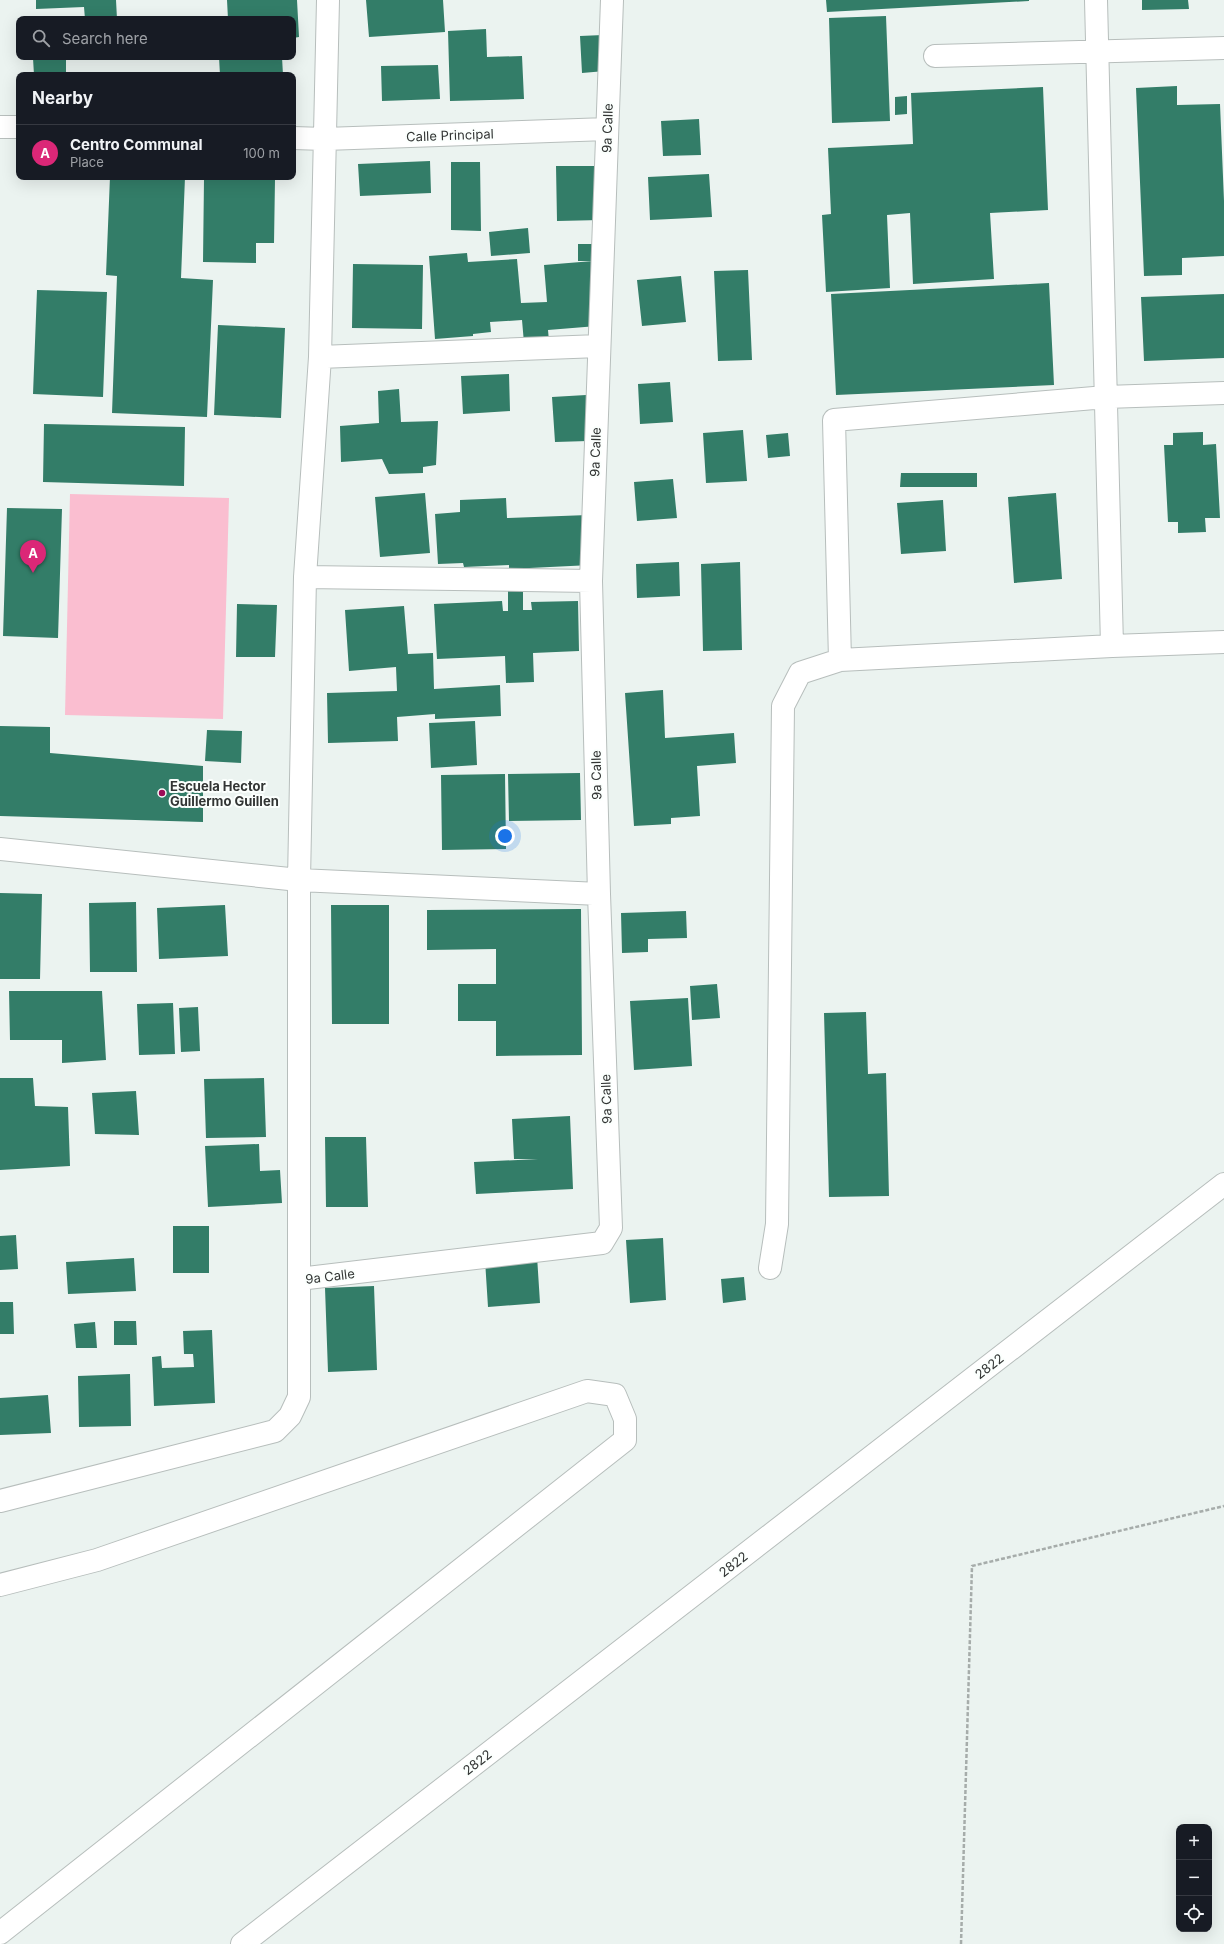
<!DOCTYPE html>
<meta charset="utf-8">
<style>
:root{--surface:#171b24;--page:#242831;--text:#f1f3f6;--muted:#9ea1a6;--line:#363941;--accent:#db2777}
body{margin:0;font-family:Inter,sans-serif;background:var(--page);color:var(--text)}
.controls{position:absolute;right:12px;bottom:12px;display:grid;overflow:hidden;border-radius:8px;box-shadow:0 4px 16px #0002}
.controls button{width:36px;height:36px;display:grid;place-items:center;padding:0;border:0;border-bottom:1px solid var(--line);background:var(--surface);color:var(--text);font:20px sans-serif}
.you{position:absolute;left:505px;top:836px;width:14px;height:14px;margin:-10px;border:3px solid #fff;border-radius:50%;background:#1a73e8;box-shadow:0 0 0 6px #1a73e833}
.badge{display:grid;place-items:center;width:26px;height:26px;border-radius:50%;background:var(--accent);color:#fff;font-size:13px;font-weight:700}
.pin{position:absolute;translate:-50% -33px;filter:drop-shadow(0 1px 2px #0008)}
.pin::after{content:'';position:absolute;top:21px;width:14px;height:12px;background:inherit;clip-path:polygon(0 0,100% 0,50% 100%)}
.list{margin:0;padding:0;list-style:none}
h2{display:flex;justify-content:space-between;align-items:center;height:52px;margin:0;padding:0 16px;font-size:17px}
h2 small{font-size:13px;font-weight:400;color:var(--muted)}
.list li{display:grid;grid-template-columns:26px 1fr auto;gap:12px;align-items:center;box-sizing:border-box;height:56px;padding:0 16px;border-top:1px solid var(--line)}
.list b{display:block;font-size:15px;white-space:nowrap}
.list p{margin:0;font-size:13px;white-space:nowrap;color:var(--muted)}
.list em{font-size:13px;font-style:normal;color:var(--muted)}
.icon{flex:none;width:22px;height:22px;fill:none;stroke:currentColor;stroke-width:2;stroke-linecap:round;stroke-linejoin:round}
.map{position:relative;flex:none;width:1224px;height:1944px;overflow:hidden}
.search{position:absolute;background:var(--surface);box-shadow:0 4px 16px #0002;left:16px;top:16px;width:280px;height:44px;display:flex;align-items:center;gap:10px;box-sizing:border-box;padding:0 14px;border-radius:8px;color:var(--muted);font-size:15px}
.panel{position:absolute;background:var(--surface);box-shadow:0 4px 16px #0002;left:16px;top:72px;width:280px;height:108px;border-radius:8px}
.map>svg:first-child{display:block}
.pitch{fill:#fabed0}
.building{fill:#337d68}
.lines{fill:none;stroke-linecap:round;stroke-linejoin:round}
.street-casing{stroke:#b7bebc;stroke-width:24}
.path{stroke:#a6acaa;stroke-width:2.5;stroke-dasharray:4 2;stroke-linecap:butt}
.street{stroke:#fff;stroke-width:22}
.poi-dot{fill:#9e0c57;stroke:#fbfffd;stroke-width:1.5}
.labels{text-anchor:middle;stroke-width:4;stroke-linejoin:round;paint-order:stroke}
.street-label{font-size:13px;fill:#323534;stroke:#fbfffd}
.poi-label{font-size:13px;font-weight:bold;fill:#323534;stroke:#fbfffd;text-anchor:start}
</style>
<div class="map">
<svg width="1224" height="1944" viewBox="0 0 1224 1944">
<rect width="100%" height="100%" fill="#ebf3f0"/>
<!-- pitch -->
<path class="pitch" d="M 70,494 L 229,498 L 223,719 L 65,715 Z"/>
<!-- building -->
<path class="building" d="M 36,0 L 116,0 L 117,19 L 85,19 L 84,7 L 36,9 Z
M 227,0 L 297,0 L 299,37 L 293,38 L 293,19 L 228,19 Z
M 366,0 L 443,0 L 445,32 L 369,37 Z
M 826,0 L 1029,0 L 1029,1 L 827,12 Z
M 1142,0 L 1188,0 L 1189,9 L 1142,10 Z
M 886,16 L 890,121 L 832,123 L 829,18 Z
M 486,29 L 487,57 L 522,56 L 524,99 L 450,101 L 448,31 Z
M 603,35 L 605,71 L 582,73 L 580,36 Z
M 66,57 L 66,75 L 34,75 L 33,58 Z
M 219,57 L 282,57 L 283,75 L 220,75 Z
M 438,65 L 440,99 L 382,101 L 381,66 Z
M 1177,86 L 1177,105 L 1220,104 L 1224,201 L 1224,256 L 1182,258 L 1182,275 L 1144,276 L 1136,88 Z
M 1043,87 L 1048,210 L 990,213 L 994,279 L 913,284 L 910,213 L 887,215 L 890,288 L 826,292 L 822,215 L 831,214 L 828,148 L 913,144 L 911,93 Z
M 907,96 L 907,114 L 895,115 L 895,97 Z
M 699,119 L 701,155 L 663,156 L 661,121 Z
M 430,161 L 431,193 L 360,196 L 358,164 Z
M 451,162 L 480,162 L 481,231 L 451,230 Z
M 556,166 L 600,166 L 601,220 L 557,221 Z
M 709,174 L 712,217 L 650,220 L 648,177 Z
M 110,177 L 185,177 L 181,278 L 213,280 L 207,417 L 112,413 L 117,276 L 106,275 Z
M 204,179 L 275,179 L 274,243 L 256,243 L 256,263 L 203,262 Z
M 528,228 L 530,253 L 491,256 L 489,232 Z
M 578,244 L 600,244 L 600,261 L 578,261 Z
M 467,253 L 468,262 L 517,259 L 521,303 L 547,302 L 544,265 L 593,261 L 597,326 L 548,330 L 549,341 L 524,343 L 522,320 L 490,322 L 491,332 L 473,334 L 473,336 L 435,339 L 429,256 Z
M 353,264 L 423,265 L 422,329 L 352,328 Z
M 748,270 L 752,360 L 718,361 L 714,271 Z
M 681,276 L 686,322 L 642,326 L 637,280 Z
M 1049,283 L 1054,385 L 836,395 L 831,294 Z
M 37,290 L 107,292 L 103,397 L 33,394 Z
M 1224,294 L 1224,358 L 1144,361 L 1141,297 Z
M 218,325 L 285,328 L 281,418 L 214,415 Z
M 509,374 L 510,411 L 463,414 L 461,376 Z
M 670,382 L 673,422 L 640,424 L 638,384 Z
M 399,389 L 401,422 L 438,421 L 436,465 L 423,467 L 423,473 L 389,474 L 382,459 L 341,462 L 340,426 L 379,423 L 378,391 Z
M 586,395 L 588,441 L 555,442 L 552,397 Z
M 44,424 L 185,427 L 184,486 L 43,482 Z
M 743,430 L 747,481 L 706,483 L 703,433 Z
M 1203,432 L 1203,445 L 1216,444 L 1220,518 L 1205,518 L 1206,532 L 1178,533 L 1178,522 L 1168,522 L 1164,445 L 1173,445 L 1173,433 Z
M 788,433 L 790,456 L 768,458 L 766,435 Z
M 901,473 L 977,473 L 977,487 L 900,487 Z
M 673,479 L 677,518 L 637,521 L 634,482 Z
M 425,493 L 430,553 L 380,557 L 375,497 Z
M 1056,493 L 1062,579 L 1014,583 L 1008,497 Z
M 506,498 L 507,518 L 588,515 L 591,565 L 509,569 L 509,565 L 464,567 L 463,563 L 438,564 L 435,514 L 460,512 L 460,500 Z
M 943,500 L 946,551 L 901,554 L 897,503 Z
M 7,508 L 62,509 L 58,638 L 3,636 Z
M 679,562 L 680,596 L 637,598 L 636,564 Z
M 740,562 L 742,650 L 703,651 L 701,564 Z
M 508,591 L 523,591 L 523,610 L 532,610 L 531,602 L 578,601 L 579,651 L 533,653 L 534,682 L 506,683 L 505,656 L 437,659 L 434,604 L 502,601 L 503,611 L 508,611 Z
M 237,604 L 277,605 L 275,657 L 236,657 Z
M 404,606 L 408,654 L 433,653 L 434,689 L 500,685 L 501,716 L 435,719 L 435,714 L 397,717 L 398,741 L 328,743 L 327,693 L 397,691 L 396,667 L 349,671 L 345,610 Z
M 663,690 L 665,738 L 734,733 L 736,763 L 697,766 L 700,816 L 671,818 L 671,824 L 634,826 L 625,693 Z
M 475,721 L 477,765 L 431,768 L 429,723 Z
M 0,726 L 50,727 L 50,753 L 203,766 L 203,822 L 0,816 Z
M 207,730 L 242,731 L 241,763 L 205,761 Z
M 580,773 L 581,820 L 509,821 L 508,774 Z
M 505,774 L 506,849 L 442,850 L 441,775 Z
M 0,893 L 42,894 L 40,979 L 0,979 Z
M 136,902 L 137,972 L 90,972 L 89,903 Z
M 225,905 L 228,956 L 159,959 L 157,908 Z
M 331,905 L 389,905 L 389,1024 L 332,1024 Z
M 581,909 L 582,1055 L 496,1056 L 496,1021 L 458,1021 L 458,984 L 496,984 L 496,949 L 427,950 L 427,910 Z
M 686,911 L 687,938 L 648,939 L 648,952 L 622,953 L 621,913 Z
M 717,984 L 720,1018 L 692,1020 L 690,986 Z
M 9,991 L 102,991 L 106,1060 L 62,1063 L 62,1040 L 10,1040 Z
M 688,998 L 692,1066 L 634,1070 L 630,1001 Z
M 173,1003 L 175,1054 L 139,1055 L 137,1004 Z
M 198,1007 L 200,1051 L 181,1052 L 179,1008 Z
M 866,1012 L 868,1074 L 886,1073 L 889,1196 L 829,1197 L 824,1013 Z
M 0,1078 L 33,1078 L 35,1106 L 68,1107 L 70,1166 L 0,1170 Z
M 264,1078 L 266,1137 L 206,1138 L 204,1079 Z
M 136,1091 L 139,1135 L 95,1134 L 92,1093 Z
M 570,1116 L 573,1189 L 476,1194 L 474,1162 L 538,1159 L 514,1159 L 512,1119 Z
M 325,1137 L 366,1137 L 368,1207 L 326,1207 Z
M 259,1144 L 260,1171 L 280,1170 L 282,1203 L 208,1207 L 205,1146 Z
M 173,1226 L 209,1226 L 209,1273 L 173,1273 Z
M 16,1235 L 18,1269 L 0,1270 L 0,1236 Z
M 663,1238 L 666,1300 L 630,1303 L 626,1240 Z
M 537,1256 L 540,1303 L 488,1307 L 485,1260 Z
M 134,1258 L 136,1291 L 68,1294 L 66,1262 Z
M 744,1277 L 746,1300 L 723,1303 L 721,1279 Z
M 374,1286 L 377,1370 L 328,1372 L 325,1288 Z
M 0,1302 L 13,1302 L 14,1334 L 0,1334 Z
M 114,1321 L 136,1321 L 137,1345 L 114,1345 Z
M 95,1322 L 97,1348 L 76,1348 L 74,1324 Z
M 212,1330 L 215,1403 L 154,1406 L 152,1357 L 161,1356 L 162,1368 L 194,1367 L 193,1354 L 184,1354 L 183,1331 Z
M 130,1374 L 131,1426 L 79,1427 L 78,1376 Z
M 48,1395 L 51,1433 L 0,1435 L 0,1398 Z"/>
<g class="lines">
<defs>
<path id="street" d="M 1096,0 L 1112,646
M 935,56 L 1224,48
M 0,127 L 19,127
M 293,138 L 325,139 L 607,129
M 320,357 L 599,346
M 305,577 L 591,581
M 840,660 L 834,420 L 1106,397 L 1224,393
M 0,849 L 299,880 L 599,894
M 770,1268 L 777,1224 L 783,706 L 800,673 L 840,660 L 1112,646 L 1224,642
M 299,1279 L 602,1243 L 611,1228 L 599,894 L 591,581 L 612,0
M 0,1501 L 275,1431 L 290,1416 L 299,1397 L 299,880 L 305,577 L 320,357 L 328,0
M 0,1585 L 97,1560 L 587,1391 L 615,1395 L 625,1419 L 625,1440 L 0,1933
M 242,1944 L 1224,1184"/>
</defs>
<!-- street casing -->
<use href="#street" class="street-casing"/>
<!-- path -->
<path class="path" d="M 961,1944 L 972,1566 L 1224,1506"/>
<!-- street -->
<use href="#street" class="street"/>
</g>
<!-- markers -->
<circle class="poi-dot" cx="162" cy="793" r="4"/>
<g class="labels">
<!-- street labels -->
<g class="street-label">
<text transform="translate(607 128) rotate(-88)" y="5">9a Calle</text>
<text transform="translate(450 135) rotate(-2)" y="5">Calle Principal</text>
<text transform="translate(595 452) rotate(-88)" y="5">9a Calle</text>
<text transform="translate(596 775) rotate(-91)" y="5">9a Calle</text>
<text transform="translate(606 1099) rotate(-92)" y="5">9a Calle</text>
<text transform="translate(330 1276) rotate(-7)" y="5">9a Calle</text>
<text transform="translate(989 1366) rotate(-38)" y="5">2822</text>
<text transform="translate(733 1564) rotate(-38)" y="5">2822</text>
<text transform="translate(477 1762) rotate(-38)" y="5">2822</text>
</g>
<!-- poi labels -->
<g class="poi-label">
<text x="170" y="791">Escuela Hector<tspan x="170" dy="15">Guillermo Guillen</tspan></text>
</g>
</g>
</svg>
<div class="controls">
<button>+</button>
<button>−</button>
<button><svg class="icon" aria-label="locate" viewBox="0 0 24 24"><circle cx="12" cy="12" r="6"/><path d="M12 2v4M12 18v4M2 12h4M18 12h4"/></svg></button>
</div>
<div class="you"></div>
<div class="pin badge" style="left:33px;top:573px">A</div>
<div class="search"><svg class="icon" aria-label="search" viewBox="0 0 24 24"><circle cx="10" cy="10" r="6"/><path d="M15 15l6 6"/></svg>Search here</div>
<section class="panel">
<h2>Nearby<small></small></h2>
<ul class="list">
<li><span class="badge">A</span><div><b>Centro Communal</b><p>Place</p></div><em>100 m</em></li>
</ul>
</section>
</div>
